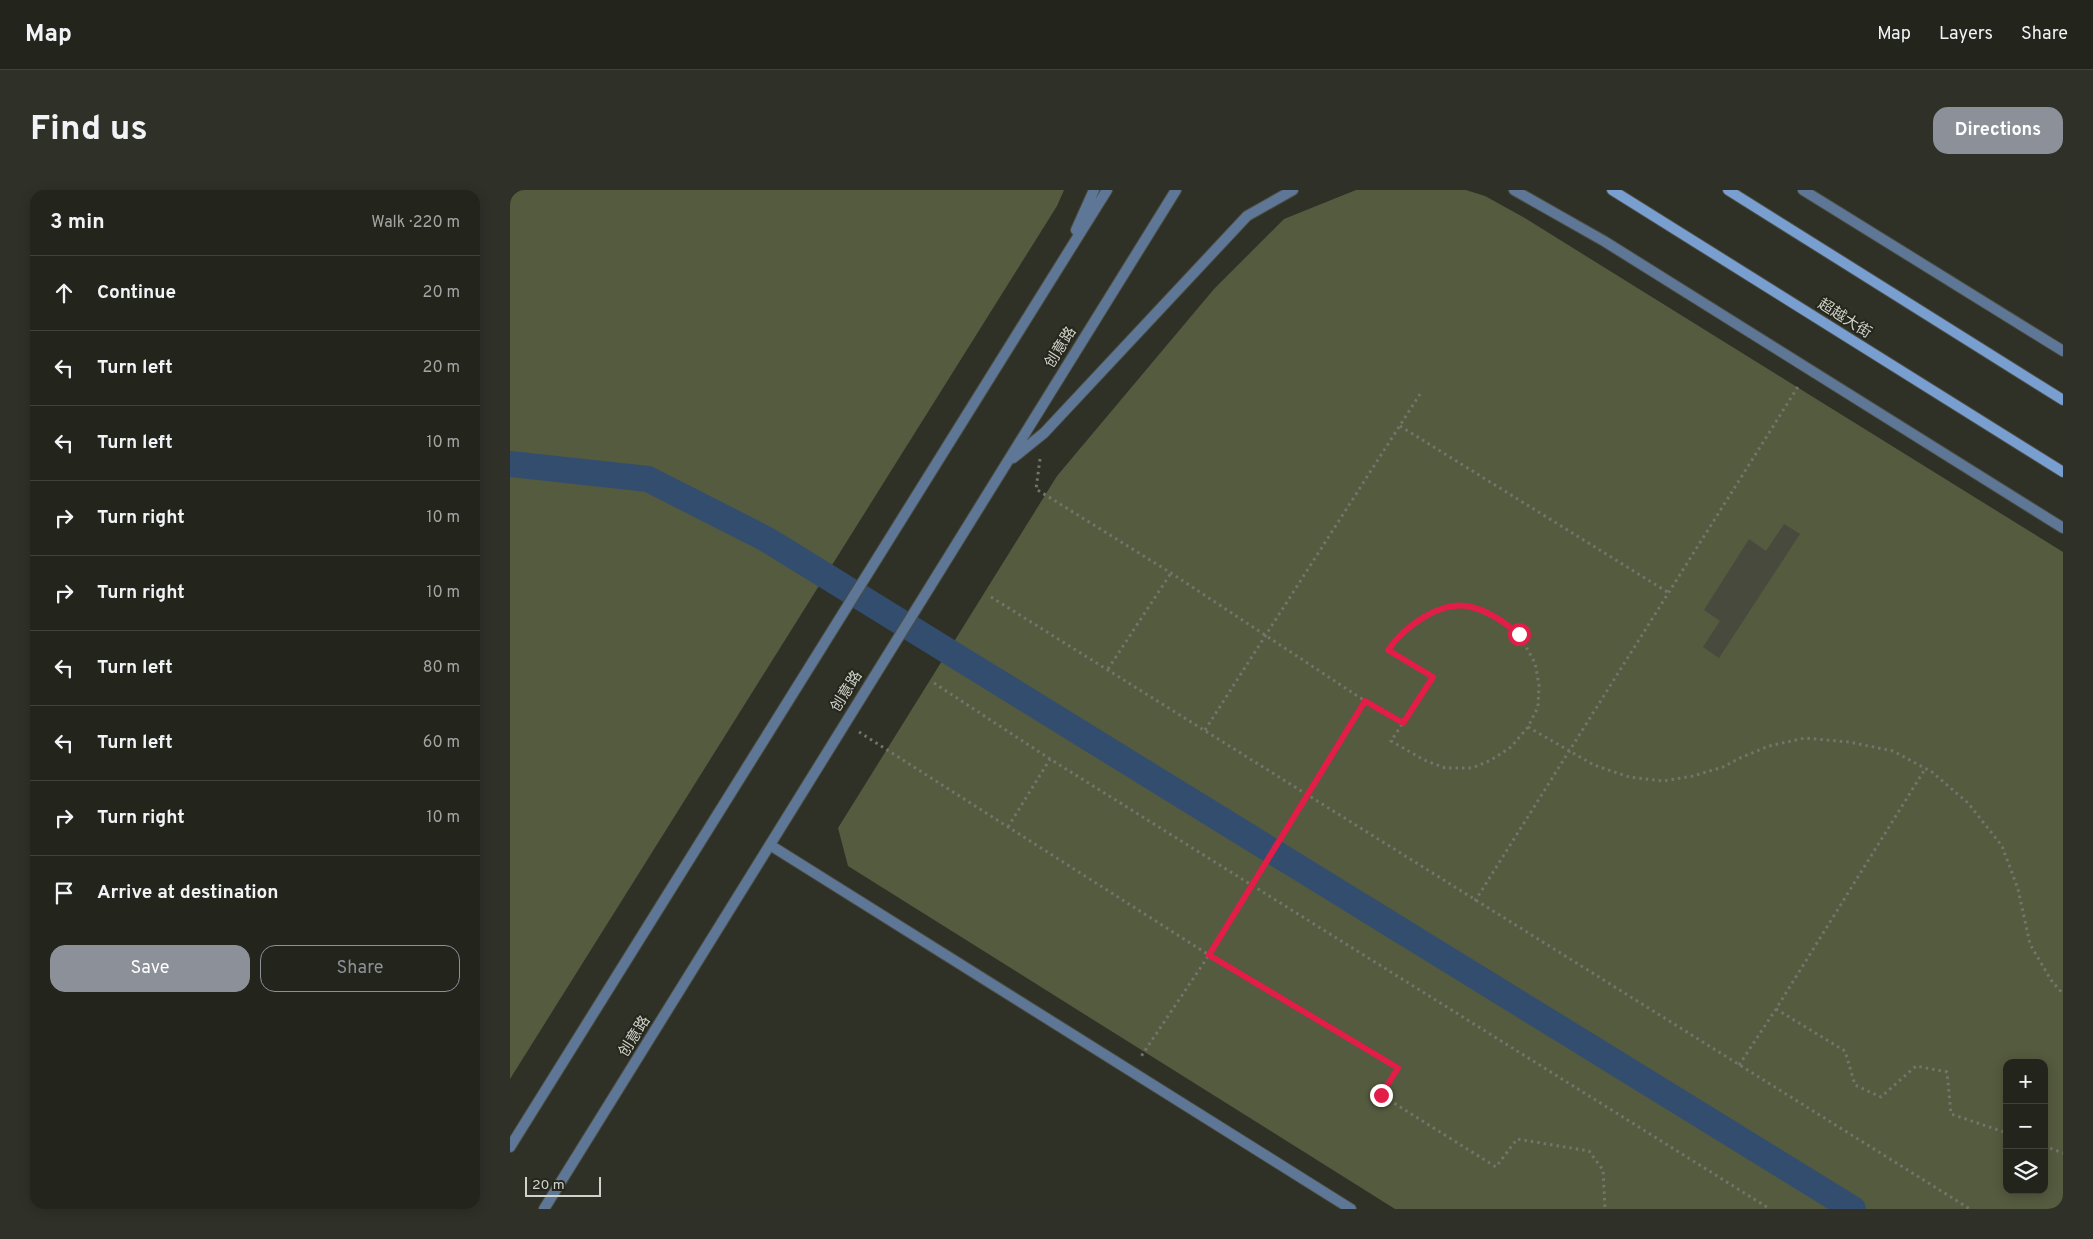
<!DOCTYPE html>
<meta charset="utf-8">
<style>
:root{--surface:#23251c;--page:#2f3129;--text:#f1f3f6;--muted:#a3a5a3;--line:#40423b;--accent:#8c9099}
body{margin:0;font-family:Overpass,"Noto Sans SC",sans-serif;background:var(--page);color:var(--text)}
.controls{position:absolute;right:15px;bottom:15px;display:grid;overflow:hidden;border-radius:10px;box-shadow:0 2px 12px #0003}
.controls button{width:45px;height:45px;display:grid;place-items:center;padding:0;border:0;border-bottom:1px solid var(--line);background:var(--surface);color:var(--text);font:25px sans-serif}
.scale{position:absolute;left:15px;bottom:12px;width:76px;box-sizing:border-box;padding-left:5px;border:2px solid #d0d2cb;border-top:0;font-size:14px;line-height:18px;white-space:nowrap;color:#d0d2cb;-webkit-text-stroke:4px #25271c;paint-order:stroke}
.stop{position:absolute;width:15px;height:15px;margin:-11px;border:4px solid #e11d48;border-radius:50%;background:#fff}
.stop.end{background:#e11d48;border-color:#fff;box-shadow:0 1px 5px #0008}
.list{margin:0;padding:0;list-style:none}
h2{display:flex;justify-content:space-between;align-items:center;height:65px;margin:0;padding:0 20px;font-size:21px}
h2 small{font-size:16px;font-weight:400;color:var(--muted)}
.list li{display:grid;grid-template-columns:32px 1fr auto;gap:15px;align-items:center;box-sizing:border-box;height:75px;padding:0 20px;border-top:1px solid var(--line)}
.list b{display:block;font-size:19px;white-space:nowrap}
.list em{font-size:16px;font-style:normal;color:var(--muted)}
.actions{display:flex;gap:10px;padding:15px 20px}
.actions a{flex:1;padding:11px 0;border:1px solid var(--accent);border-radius:15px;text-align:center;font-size:18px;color:var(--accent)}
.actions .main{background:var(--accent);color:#fff}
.icon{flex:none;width:28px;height:28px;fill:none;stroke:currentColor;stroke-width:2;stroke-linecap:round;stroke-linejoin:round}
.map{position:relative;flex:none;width:1553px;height:1019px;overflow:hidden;border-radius:15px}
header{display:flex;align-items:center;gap:30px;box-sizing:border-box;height:70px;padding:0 25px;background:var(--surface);border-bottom:1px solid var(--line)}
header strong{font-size:24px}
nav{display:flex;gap:28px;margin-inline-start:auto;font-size:18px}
.intro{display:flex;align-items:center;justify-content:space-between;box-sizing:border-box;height:120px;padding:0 30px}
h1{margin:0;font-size:35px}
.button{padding:12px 22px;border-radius:15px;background:var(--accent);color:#fff;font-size:18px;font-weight:700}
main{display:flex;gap:30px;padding:0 30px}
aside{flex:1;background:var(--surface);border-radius:15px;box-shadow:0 2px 12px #0003}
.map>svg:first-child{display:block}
.green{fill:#555b3f;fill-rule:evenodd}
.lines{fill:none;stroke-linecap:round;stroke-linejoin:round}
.canal{stroke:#334d6f;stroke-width:26}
.building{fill:#484a3e}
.minor-casing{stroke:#4c4e44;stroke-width:12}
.tertiary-casing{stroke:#4c4e44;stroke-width:12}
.secondary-casing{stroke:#4c4e44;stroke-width:12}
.path{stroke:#73756c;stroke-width:3;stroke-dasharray:2.5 4;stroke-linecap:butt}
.minor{stroke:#5f7797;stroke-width:10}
.tertiary{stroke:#5f7797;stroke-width:10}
.secondary{stroke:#799fd1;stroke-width:10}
.route{stroke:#e11d48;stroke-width:6}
.labels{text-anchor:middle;stroke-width:4;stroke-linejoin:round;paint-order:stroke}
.street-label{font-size:15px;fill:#d0d2cb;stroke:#25271c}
</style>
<header>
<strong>Map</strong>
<nav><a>Map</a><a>Layers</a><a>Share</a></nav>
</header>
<div class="intro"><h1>Find us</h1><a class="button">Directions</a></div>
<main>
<aside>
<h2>3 min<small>Walk · 220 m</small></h2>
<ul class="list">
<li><svg class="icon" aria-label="ahead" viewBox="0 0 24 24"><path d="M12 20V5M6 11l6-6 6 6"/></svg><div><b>Continue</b></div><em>20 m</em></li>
<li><svg class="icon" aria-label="left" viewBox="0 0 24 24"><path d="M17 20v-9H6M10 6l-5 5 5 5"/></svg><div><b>Turn left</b></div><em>20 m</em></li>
<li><svg class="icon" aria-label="left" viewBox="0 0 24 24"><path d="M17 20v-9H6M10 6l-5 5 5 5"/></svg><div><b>Turn left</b></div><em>10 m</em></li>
<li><svg class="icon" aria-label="right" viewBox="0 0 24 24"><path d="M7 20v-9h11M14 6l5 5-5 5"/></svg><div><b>Turn right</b></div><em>10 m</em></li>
<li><svg class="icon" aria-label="right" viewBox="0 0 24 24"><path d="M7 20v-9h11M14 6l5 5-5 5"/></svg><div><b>Turn right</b></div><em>10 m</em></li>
<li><svg class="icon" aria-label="left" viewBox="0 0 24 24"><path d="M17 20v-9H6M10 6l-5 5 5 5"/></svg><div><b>Turn left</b></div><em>80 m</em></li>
<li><svg class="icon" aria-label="left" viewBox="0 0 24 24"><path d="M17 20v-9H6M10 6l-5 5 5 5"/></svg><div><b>Turn left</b></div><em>60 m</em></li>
<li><svg class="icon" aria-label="right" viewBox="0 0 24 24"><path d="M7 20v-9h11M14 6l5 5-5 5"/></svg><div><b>Turn right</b></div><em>10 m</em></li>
<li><svg class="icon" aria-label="arrive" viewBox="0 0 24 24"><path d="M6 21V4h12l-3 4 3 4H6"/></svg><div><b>Arrive at destination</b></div></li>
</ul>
<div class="actions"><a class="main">Save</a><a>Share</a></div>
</aside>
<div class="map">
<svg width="1553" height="1019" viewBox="0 0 1553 1019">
<rect width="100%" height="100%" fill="#2f3126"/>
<!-- green -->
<path class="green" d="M 0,0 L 554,0 L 547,16 L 0,889 Z
M 846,0 L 956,0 L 975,6 L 1013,27 L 1553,362 L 1553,1019 L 885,1019 L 338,676 L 328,638 L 547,286 L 704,99 L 774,29 ZM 1497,873 L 1534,873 L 1534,1000 L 1497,1000 Z"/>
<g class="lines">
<!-- canal -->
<path class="canal" d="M 0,274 L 138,289 L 256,349 L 1343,1019"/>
</g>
<!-- building -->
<path class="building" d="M 1274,334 L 1290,344 L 1209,468 L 1193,457 L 1210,431 L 1194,420 L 1239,349 L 1256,361 Z"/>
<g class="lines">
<defs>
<path id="minor" d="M 260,655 L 841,1019"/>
<path id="tertiary" d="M 1004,0 L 1094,51 L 1553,338
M 1293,0 L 1553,161
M 566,40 L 584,0
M 503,268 L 534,243 L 737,26 L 783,0
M 0,957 L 597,0
M 34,1019 L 666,0"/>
<path id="secondary" d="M 1102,0 L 1553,282
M 1218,0 L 1553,210"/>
</defs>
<!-- minor casing -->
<use href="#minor" class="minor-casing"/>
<!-- tertiary casing -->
<use href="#tertiary" class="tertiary-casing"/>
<!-- secondary casing -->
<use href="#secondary" class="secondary-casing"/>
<!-- path -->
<path class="path" d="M 890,236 L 1159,403
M 530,269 L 526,299 L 661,383 L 855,511 L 699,765 L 630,868
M 481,407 L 1460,1019
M 941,416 L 960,417 L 996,433 L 1009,444 L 1025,473 L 1029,495 L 1028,517 L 1018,537 L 1001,557 L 981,570 L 962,578 L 935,578 L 914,570 L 881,551 L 923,487 L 878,460 C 896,435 913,428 941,416 Z
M 598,479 L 661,383
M 424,493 L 540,569 L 1260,1019
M 855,511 L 893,533
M 1018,537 L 1084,575 L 1119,587 L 1153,591 L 1183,586 L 1213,577 L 1230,568 L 1259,556 L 1295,548 L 1339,552 L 1383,561 L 1422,582 L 1458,613 L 1492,656 L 1508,699 L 1520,754 L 1541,790 L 1553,804
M 695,540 L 912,201
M 349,542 L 699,765 L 888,879 L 871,905 L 986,977 L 1007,949 L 1079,961 L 1093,980 L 1095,1019
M 498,637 L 540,569
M 965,711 L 1289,195
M 1266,819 L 1335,861 L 1345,895 L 1371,907 L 1406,876 L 1437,882 L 1441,924 L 1497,943
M 1229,875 L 1266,819 L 1415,579
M 1534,956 L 1553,963"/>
<!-- minor -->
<use href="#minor" class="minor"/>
<!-- tertiary -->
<use href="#tertiary" class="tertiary"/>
<!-- secondary -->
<use href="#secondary" class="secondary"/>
</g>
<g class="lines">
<!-- route -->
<path class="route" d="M 871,905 L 888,878 L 699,765 L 855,511 L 893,533 L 923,487 L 878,460 C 894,437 931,409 961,417 C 979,421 995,433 1009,444"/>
</g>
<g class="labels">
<!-- street labels -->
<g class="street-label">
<text transform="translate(1335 128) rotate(32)" y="5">超越大街</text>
<text transform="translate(550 157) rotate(-58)" y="5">创意路</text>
<text transform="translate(336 501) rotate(-58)" y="5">创意路</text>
<text transform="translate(124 846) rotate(-58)" y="5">创意路</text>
</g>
</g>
</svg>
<div class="controls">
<button>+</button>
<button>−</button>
<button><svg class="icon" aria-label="layers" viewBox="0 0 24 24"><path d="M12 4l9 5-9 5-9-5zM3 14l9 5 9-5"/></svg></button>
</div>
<div class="scale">20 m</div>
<div class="stop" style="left:1009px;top:444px"></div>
<div class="stop end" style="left:871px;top:905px"></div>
</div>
</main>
